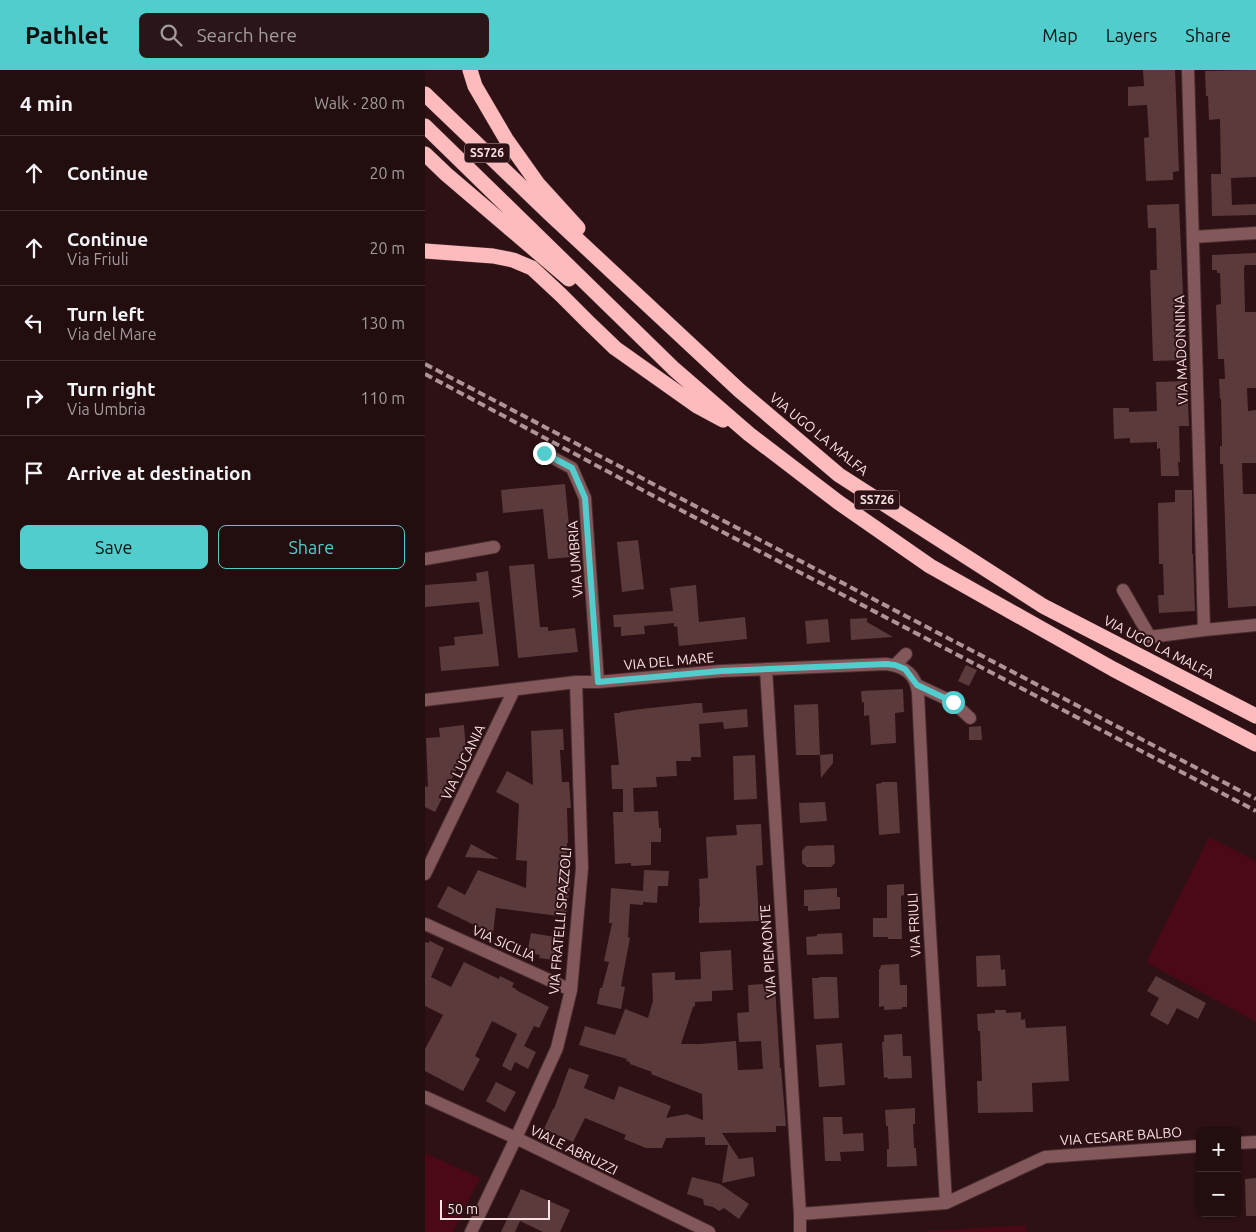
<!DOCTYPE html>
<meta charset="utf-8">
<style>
:root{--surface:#220d0f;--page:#2a1618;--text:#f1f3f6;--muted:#a29c9e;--line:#3f2d2f;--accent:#52cdcd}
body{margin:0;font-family:Ubuntu,sans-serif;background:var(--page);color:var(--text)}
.controls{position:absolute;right:15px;bottom:15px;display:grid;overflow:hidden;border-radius:8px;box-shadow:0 1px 4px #0004}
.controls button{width:45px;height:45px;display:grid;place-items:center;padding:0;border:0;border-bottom:1px solid var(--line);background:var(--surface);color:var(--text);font:25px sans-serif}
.scale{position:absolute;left:15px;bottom:12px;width:110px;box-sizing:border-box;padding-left:5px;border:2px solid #f7e1e2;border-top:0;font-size:14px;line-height:18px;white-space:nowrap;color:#f7e1e2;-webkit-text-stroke:4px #2e1114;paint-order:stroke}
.stop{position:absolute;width:15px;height:15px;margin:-11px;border:4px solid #52cdcd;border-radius:50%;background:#fff}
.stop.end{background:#52cdcd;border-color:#fff;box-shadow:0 1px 5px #0008}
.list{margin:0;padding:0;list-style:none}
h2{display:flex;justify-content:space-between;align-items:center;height:65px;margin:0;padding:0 20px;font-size:21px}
h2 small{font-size:16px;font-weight:400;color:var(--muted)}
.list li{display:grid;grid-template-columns:32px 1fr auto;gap:15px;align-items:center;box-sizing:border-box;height:75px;padding:0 20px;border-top:1px solid var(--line)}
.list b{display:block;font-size:19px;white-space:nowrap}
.list p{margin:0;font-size:16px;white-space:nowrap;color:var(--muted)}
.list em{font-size:16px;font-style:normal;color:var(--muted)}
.actions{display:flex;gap:10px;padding:15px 20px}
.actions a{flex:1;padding:11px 0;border:1px solid var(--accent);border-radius:8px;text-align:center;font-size:18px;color:var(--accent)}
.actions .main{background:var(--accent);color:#111}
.icon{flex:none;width:28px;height:28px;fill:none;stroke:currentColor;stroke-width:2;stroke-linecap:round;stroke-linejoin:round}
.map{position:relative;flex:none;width:831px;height:1162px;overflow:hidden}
header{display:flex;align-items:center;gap:30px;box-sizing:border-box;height:70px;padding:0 25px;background:var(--accent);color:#111}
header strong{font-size:24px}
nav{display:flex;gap:28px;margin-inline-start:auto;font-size:18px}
.search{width:350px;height:45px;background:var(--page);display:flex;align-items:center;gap:12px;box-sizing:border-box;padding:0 18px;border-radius:8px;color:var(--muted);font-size:19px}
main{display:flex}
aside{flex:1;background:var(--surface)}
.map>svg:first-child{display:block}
.green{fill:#4b0917}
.building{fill:#5b3a3c}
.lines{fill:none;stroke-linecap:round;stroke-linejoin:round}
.minor-casing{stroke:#4a2e31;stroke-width:14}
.highway-casing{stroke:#4a2e31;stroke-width:16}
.minor{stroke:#83585a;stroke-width:12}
.highway{stroke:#fdbbbe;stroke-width:15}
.rail{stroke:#ad9496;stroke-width:4;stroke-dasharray:8 4;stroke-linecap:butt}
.route{stroke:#52cdcd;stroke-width:6}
.labels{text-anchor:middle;stroke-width:4;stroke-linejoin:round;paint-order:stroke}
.shield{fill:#2e1114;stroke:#bba3a4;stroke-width:1}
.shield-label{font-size:12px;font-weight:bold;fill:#f7e1e2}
.street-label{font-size:14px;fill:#f7e1e2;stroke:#2e1114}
</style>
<header>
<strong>Pathlet</strong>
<div class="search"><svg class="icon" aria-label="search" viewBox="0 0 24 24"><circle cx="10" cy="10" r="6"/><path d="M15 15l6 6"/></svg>Search here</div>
<nav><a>Map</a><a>Layers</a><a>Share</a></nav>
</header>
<main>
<aside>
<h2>4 min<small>Walk · 280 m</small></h2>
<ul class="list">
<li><svg class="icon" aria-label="ahead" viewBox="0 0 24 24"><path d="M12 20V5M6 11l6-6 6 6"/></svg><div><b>Continue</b></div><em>20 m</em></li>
<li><svg class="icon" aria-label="ahead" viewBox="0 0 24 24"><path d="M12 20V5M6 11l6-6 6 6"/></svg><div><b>Continue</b><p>Via Friuli</p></div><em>20 m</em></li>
<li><svg class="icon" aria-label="left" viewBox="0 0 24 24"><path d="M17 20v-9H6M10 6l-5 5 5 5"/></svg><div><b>Turn left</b><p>Via del Mare</p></div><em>130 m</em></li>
<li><svg class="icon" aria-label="right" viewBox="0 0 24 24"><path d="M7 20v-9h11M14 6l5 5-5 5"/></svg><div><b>Turn right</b><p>Via Umbria</p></div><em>110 m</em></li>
<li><svg class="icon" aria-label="arrive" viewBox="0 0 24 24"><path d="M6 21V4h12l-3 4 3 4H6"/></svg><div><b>Arrive at destination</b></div></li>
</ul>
<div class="actions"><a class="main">Save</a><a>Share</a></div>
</aside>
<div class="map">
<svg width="831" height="1162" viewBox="0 0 831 1162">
<rect width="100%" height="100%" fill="#2e1114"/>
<!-- green -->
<path class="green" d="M 784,767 L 831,791 L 831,952 L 721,892 Z
M 0,1083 L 55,1108 L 28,1162 L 0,1162 Z
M 601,1155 L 601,1162 L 491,1162 Z"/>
<!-- building -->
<path class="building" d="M 718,0 L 750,0 L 754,101 L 748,102 L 748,110 L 721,111 L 719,68 L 724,67 L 722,35 L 703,36 L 703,17 L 719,16 Z
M 831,0 L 831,107 L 806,108 L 807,135 L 831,134 L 831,145 L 787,146 L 786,104 L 796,104 L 795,49 L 784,50 L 783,26 L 781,26 L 780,1 Z
M 754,134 L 761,290 L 728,291 L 725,200 L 732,200 L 731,158 L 723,158 L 722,135 Z
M 831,183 L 831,195 L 820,195 L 819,198 L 820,242 L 831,242 L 831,318 L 822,318 L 823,341 L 831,340 L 831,393 L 817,393 L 818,424 L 831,424 L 831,536 L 803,538 L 798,394 L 795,394 L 795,376 L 797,376 L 796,329 L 795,329 L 794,309 L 800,309 L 799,289 L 793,289 L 791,235 L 796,234 L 795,203 L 792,203 L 792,200 L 787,200 L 787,185 Z
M 762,311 L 764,356 L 754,356 L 755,392 L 753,392 L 754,406 L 736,406 L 735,378 L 732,379 L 732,372 L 705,373 L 705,368 L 689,369 L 688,338 L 704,338 L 704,342 L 732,341 L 731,312 Z
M 140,414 L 147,487 L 123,489 L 118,439 L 78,443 L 76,420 Z
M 750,420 L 767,420 L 767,484 L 768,484 L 770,541 L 734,543 L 733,525 L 739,525 L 738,494 L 734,494 L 733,433 L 750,432 Z
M 213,470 L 219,519 L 197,522 L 192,472 Z
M 109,494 L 115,557 L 123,557 L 123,561 L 150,558 L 153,582 L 93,588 L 84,496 Z
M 63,501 L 74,596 L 16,601 L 14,577 L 30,575 L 29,567 L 58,564 L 54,532 L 0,537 L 0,515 L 52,511 L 51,503 Z
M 271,515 L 274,552 L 320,547 L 322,569 L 254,576 L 252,556 L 249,557 L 249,553 L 219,556 L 220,564 L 196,566 L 196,557 L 189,557 L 188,545 L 248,541 L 245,518 Z
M 442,548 L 442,552 L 468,567 L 426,570 L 425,549 Z
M 403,549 L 405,572 L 382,574 L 380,551 Z
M 541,595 L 552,600 L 544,616 L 533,611 Z
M 478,619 L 479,642 L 470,643 L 471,673 L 446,675 L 444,645 L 439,646 L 439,632 L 437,633 L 436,621 Z
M 271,633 L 277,633 L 278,643 L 322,639 L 323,657 L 299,659 L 298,652 L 274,654 L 276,687 L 266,687 L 266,691 L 251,691 L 252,706 L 231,707 L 232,717 L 208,718 L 209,742 L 233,741 L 234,758 L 236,758 L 236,772 L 226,772 L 226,795 L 206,796 L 206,793 L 190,794 L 188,742 L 198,742 L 198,719 L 187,719 L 186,695 L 194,695 L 189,643 L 195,643 L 195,642 L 216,639 Z
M 393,634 L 395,685 L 408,684 L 408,693 L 396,708 L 395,685 L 371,685 L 369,635 Z
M 39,655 L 41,681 L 10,742 L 0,737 L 0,716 L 3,717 L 1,668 L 15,667 L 14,658 Z
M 556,656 L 557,670 L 544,670 L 544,657 Z
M 138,659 L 139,680 L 135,680 L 137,712 L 144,712 L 146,738 L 142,738 L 143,773 L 142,773 L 142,799 L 145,799 L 146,809 L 141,847 L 71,838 L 68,864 L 12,837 L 23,816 L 40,825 L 53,800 L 101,818 L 102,791 L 91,790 L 94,734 L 71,722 L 82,701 L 108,715 L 106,661 Z
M 330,685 L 332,729 L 309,730 L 308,686 Z
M 457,712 L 472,712 L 475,763 L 454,765 L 451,714 L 457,713 Z
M 400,732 L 402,751 L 375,753 L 374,733 Z
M 336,754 L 338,795 L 331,796 L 334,851 L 274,853 L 274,837 L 275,837 L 274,809 L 283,808 L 281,767 L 312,765 L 311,755 Z
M 46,774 L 74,789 L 40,787 Z
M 409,775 L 410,793 L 406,797 L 382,797 L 377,793 L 377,781 L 381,776 Z
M 219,800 L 244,801 L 243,816 L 233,816 L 232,833 L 218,832 L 218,835 L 205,834 L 203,867 L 205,868 L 196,916 L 200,917 L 196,939 L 172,934 L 175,918 L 177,918 L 184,892 L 179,891 L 187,853 L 184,853 L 186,818 L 218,821 Z
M 479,814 L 479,825 L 476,826 L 477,869 L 463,869 L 463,867 L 448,867 L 448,848 L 462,848 L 462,815 Z
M 412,818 L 412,827 L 415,827 L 415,839 L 383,841 L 383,836 L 379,836 L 379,820 Z
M 106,863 L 136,868 L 134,884 L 129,883 L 128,890 L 114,888 L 115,885 L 102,883 Z
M 417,863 L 418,884 L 382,885 L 381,867 L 392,866 L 392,864 Z
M 5,871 L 19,878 L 6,907 L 26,917 L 39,892 L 74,909 L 75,906 L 89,913 L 87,917 L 91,919 L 91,920 L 124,937 L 114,958 L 109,956 L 99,976 L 111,982 L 103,999 L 90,992 L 86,1001 L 77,996 L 92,964 L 67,951 L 50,986 L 55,989 L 38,1021 L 0,1001 L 0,979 L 18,945 L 0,936 L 0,872 L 3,873 Z
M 306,880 L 308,920 L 287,921 L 287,931 L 270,932 L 270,936 L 268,937 L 256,974 L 275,974 L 311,971 L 313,1000 L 338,999 L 336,971 L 314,972 L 312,943 L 324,942 L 323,915 L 338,914 L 338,917 L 350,916 L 355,998 L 356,998 L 361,1056 L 351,1056 L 351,1062 L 297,1063 L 314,1089 L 328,1087 L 330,1106 L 297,1113 L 303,1075 L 280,1075 L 280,1067 L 241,1068 L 237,1078 L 221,1078 L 199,1069 L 201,1065 L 160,1048 L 148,1072 L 119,1059 L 128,1039 L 129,1039 L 144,998 L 164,1005 L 159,1018 L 189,1030 L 194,1016 L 246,1036 L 241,1048 L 262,1044 L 278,1050 L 277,1024 L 226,1004 L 227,1002 L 205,994 L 205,992 L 201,991 L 202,989 L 154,975 L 160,956 L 190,965 L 200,939 L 223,948 L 228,931 L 227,903 L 250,902 L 250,910 L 276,909 L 275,882 Z
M 575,885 L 576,900 L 580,899 L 581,916 L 552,917 L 551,886 Z
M 474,894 L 475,915 L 482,915 L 482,937 L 477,937 L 477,939 L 459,940 L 459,936 L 454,937 L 454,899 L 455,899 L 456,895 Z
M 731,906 L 781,933 L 773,949 L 752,938 L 743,955 L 725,945 L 734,928 L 722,921 Z
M 394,907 L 412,907 L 414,948 L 389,949 L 387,908 L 394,908 Z
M 570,940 L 581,940 L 581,943 L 596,942 L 596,950 L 600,949 L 601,958 L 641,956 L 644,1011 L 607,1013 L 608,1042 L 553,1043 L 552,1011 L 557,1011 L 555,961 L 553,961 L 552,944 L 570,943 Z
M 477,964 L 478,986 L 486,986 L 487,1008 L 463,1009 L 462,1007 L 459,1008 L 457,972 L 459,972 L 459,965 Z
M 417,973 L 420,1015 L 394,1017 L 391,975 Z
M 71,1012 L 91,1022 L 80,1042 L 61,1031 Z
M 490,1038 L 490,1054 L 488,1054 L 489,1078 L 491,1078 L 492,1096 L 462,1097 L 462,1079 L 464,1079 L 463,1056 L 461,1056 L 460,1040 Z
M 398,1047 L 417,1047 L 418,1064 L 438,1063 L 439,1081 L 415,1082 L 416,1091 L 400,1091 Z
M 267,1107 L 295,1114 L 324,1134 L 314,1149 L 299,1138 L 294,1141 L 288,1137 L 279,1135 L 278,1129 L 262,1124 Z
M 831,1108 L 831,1146 L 821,1146 L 820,1109 Z
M 96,1119 L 145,1140 L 135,1162 L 118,1162 L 95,1151 L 90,1162 L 76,1162 Z"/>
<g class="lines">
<defs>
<path id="minor" d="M 763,0 L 779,560
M 768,167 L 831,163
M 119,383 L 147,398 L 160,428 L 173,612
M 0,489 L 69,477
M 698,520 L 725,567 L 779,560 L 831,555
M 470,595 L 481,584
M 341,599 L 375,1144 L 375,1162
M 492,615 L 528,632 L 545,648
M 0,630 L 151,612 L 173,612 L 296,601 L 461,594 C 479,596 491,604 493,623 L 502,811 L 521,1133
M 0,804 L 89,620
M 0,854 L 146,920
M 0,1027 L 91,1068 L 284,1162
M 812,1073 L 831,1072
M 375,1144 L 521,1133 L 620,1087 L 775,1076
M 46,1162 L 91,1068 L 132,978 L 146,920 L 157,798 L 151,612"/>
<path id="highway" d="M 45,0 L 50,16 L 81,69 L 113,114 L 153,158
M 0,24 L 124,143 L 314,320 L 414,405 L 618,536 L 831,646
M 0,56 L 249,299 L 324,364 L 413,432 L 505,496 L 688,599 L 831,674
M 0,84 L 21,104 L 144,209
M 0,181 L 68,186 L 88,190 L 107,198 L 136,225 L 163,252 L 190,278 L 272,336 L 298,350"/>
</defs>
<!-- minor casing -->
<use href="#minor" class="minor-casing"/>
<!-- highway casing -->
<use href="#highway" class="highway-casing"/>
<!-- minor -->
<use href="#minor" class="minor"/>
<!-- highway -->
<use href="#highway" class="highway"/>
<!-- rail -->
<path class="rail" d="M 0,294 L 228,414 L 831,729
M 0,304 L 223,423 L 831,741"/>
</g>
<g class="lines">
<!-- route -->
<path class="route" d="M 119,383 L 147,398 L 160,428 L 173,612 L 296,601 L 461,594 L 470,595 L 480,599 L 492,615 L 528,632"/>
</g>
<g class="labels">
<!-- shield labels -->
<g class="shield">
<rect x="39.5" y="73.5" width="45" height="19" rx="4"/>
<rect x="429.5" y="420.5" width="45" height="19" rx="4"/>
</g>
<g class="shield-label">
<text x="62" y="87">SS726</text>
<text x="452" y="434">SS726</text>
</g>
<!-- street labels -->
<g class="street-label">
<text transform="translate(756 280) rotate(-92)" y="5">VIA MADONNINA</text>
<text transform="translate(394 364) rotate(39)" y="5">VIA UGO LA MALFA</text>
<text transform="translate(150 489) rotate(-94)" y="5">VIA UMBRIA</text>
<text transform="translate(734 577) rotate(27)" y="5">VIA UGO LA MALFA</text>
<text transform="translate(244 591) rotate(-5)" y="5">VIA DEL MARE</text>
<text transform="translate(38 692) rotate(-64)" y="5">VIA LUCANIA</text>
<text transform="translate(135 851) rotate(-85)" y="5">VIA FRATELLI SPAZZOLI</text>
<text transform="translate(489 855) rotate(-93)" y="5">VIA FRIULI</text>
<text transform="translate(79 873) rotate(24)" y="5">VIA SICILIA</text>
<text transform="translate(343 881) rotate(-94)" y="5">VIA PIEMONTE</text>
<text transform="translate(696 1066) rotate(-4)" y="5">VIA CESARE BALBO</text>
<text transform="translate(149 1080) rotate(26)" y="5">VIALE ABRUZZI</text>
</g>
</g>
</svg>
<div class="controls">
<button>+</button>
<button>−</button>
</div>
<div class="scale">50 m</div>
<div class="stop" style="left:528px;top:632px"></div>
<div class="stop end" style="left:119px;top:383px"></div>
</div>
</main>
